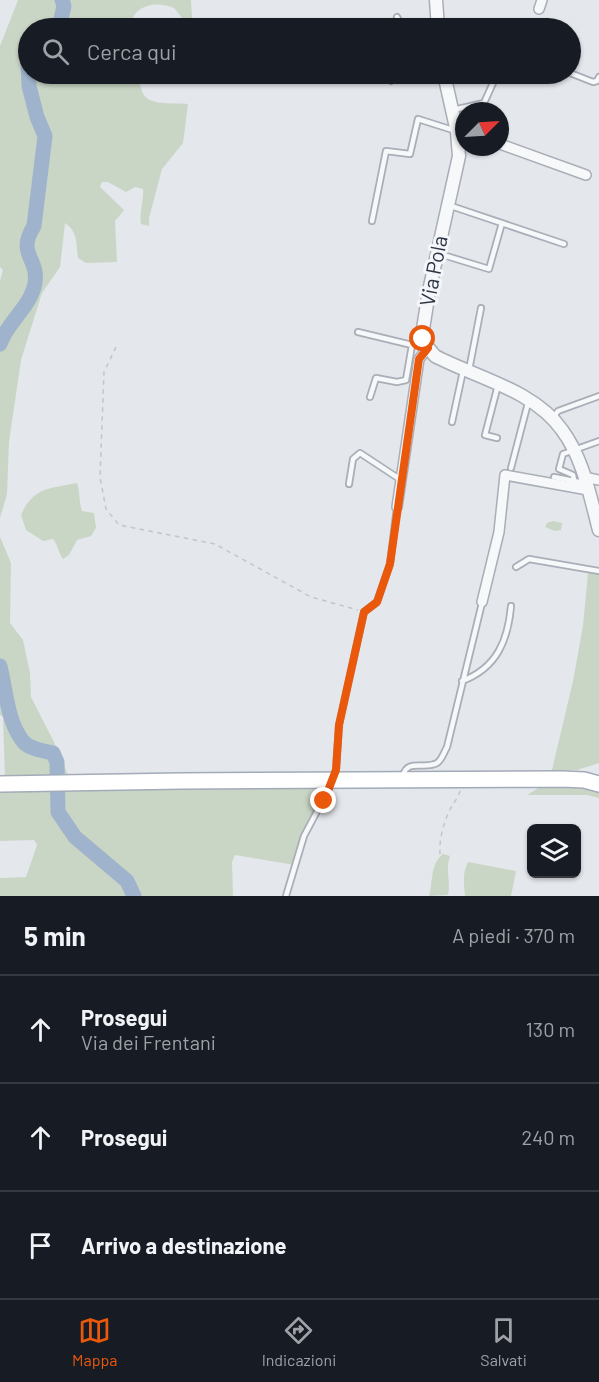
<!DOCTYPE html>
<html lang="it">
<meta charset="utf-8">
<style>
:root{--surface:#171b24;--page:#20242c;--text:#f1f3f6;--muted:#9ea1a6;--line:#363941;--accent:#ea580c}
body{margin:0;font-family:Barlow,sans-serif;background:var(--page);color:var(--text)}
.controls{position:absolute;right:18px;bottom:18px;display:grid;overflow:hidden;border-radius:9px;box-shadow:0 2px 4px #0004}
.controls button{width:54px;height:54px;display:grid;place-items:center;padding:0;border:0;border-bottom:2px solid var(--line);background:var(--surface);color:var(--text);font:30px sans-serif}
.compass{position:absolute;left:455px;top:102px;width:54px;height:54px;border-radius:50%;background:var(--surface);box-shadow:0 2px 4px #0004;rotate:66deg}
.stop{position:absolute;width:18px;height:18px;margin:-14px;border:4px solid #ea580c;border-radius:50%;background:#fff}
.stop.end{background:#ea580c;border-color:#fff;box-shadow:0 2px 6px #0008}
.list{margin:0;padding:0;list-style:none}
h2{display:flex;justify-content:space-between;align-items:center;height:78px;margin:0;padding:0 24px;font-size:26px}
h2 small{font-size:20px;font-weight:400;color:var(--muted)}
.list li{display:grid;grid-template-columns:39px 1fr auto;gap:18px;align-items:center;box-sizing:border-box;height:108px;padding:0 24px;border-top:2px solid var(--line)}
.list b{display:block;font-size:22px;white-space:nowrap}
.list p{margin:0;font-size:20px;white-space:nowrap;color:var(--muted)}
.list em{font-size:20px;font-style:normal;color:var(--muted)}
.icon{flex:none;width:33px;height:33px;fill:none;stroke:currentColor;stroke-width:2;stroke-linecap:round;stroke-linejoin:round}
.map{position:relative;flex:none;width:599px;height:896px;overflow:hidden}
.search{position:absolute;background:var(--surface);box-shadow:0 2px 4px #0004;left:18px;right:18px;top:18px;height:66px;display:flex;align-items:center;gap:15px;box-sizing:border-box;padding:0 21px;border-radius:33px;color:var(--muted);font-size:22px}
.sheet{height:402px;background:var(--surface)}
nav{display:flex;justify-content:space-around;align-items:center;box-sizing:border-box;height:84px;border-top:2px solid var(--line);background:var(--surface);font-size:16px;color:var(--muted)}
nav a{display:grid;justify-items:center;gap:3px}
nav .on{color:var(--accent)}
.map>svg:first-child{display:block}
.green{fill:#c9d6c5}
.lines{fill:none;stroke-linecap:round;stroke-linejoin:round}
.river{stroke:#9fb4cc;stroke-width:15}
.service-casing{stroke:#a9aeb7;stroke-width:8}
.minor-casing{stroke:#a9aeb7;stroke-width:12}
.tertiary-casing{stroke:#a9aeb7;stroke-width:15}
.primary-casing{stroke:#a3abb8;stroke-width:18}
.path{stroke:#c2c5cb;stroke-width:1.5;stroke-dasharray:4.5 4.5;stroke-linecap:butt}
.service{stroke:#f7f8fa;stroke-width:4.5}
.minor{stroke:#f7f8fa;stroke-width:9}
.tertiary{stroke:#f7f8fa;stroke-width:12}
.primary{stroke:#fff;stroke-width:15}
.route{stroke:#ea580c;stroke-width:8}
.labels{text-anchor:middle;stroke-width:6;stroke-linejoin:round;paint-order:stroke}
.street-label{font-size:21px;fill:#2b3445;stroke:#f4f6f9}
</style>
<div class="map">
<svg width="599" height="896" viewBox="0 0 599 896">
<rect width="100%" height="100%" fill="#e4e7ec"/>
<!-- green -->
<path class="green" d="M 18,0 L 191,0 L 192,19 L 187,21 C 180,18 180,14 174,8 C 156,0 131,5 131,28 L 28,28 L 28,74 L 141,74 C 141,78 139,83 141,88 C 145,108 173,102 188,104 L 183,143 L 162,169 L 149,218 L 149,226 L 141,224 C 139,212 144,201 143,189 L 135,187 L 126,192 L 108,182 L 102,182 L 100,187 L 124,210 L 115,221 L 117,262 L 86,263 L 78,258 C 76,243 78,232 65,223 L 60,267 L 42,293 L 21,360 L 9,442 L 7,494 L 0,518 L 0,281 L 3,270 L 0,267 L 0,46 Z
M 77,483 C 80,493 79,502 82,511 L 94,513 L 96,528 L 91,536 L 77,540 L 69,555 L 63,559 C 58,552 58,545 53,539 L 43,541 L 26,530 L 21,515 C 34,486 50,489 77,483 Z
M 553,521 L 562,523 L 561,530 L 555,531 L 545,527 L 547,523 Z
M 0,537 L 11,563 L 10,623 L 23,640 L 30,673 L 31,697 L 54,742 L 69,777 L 5,778 L 3,717 L 0,715 Z
M 588,573 L 599,574 L 599,763 L 577,770 L 552,770 L 573,681 L 583,626 Z
M 542,786 L 575,786 L 599,789 L 599,798 L 587,795 L 527,795 Z
M 182,787 L 329,788 L 304,835 L 295,865 L 235,855 L 232,862 L 233,896 L 0,896 L 0,878 L 26,877 L 37,845 L 34,840 L 0,841 L 0,791 Z
M 443,854 L 450,856 C 445,869 451,882 448,895 L 429,896 C 433,882 430,864 443,854 Z
M 468,862 L 516,871 L 511,896 L 465,896 C 464,883 462,874 468,862 Z"/>
<g class="lines">
<!-- river -->
<path class="river" d="M 59,28 L 64,6 L 62,0
M 0,344 C 7,322 31,307 35,283 C 39,257 16,255 34,226 L 45,136 L 37,117 L 29,86 L 28,63
M 0,666 C 6,690 7,720 22,740 C 28,749 43,751 53,753 L 57,762 L 58,812 L 75,837 L 127,881 L 134,896"/>
<defs>
<path id="service" d="M 397,17 L 403,28
M 570,73 L 593,82 L 597,81 L 599,77
M 391,81 L 398,74
M 453,110 L 484,103 L 497,74
M 451,206 L 564,244
M 372,221 L 386,151 L 410,154 L 418,119 L 456,131
M 440,254 L 489,269 L 502,223
M 358,332 L 412,345 L 423,339
M 469,370 L 481,308
M 370,397 L 376,378 L 397,382 L 406,380 L 412,345
M 553,418 L 558,411 L 599,396
M 452,422 L 463,371
M 497,438 L 485,435 L 498,385
M 511,468 L 528,403
M 554,477 L 584,483
M 574,480 L 573,475 L 559,469 L 563,454 L 599,441
M 349,484 L 353,459 L 360,453 L 401,480
M 516,567 L 529,559 L 599,571
M 462,681 C 497,668 508,640 511,606
M 403,776 C 407,758 425,770 437,763 C 442,760 444,752 447,747 L 482,603
M 333,777 L 336,770 L 339,725 L 364,612 L 377,602 L 390,564 L 397,507
M 286,896 L 304,836 L 331,785"/>
<path id="minor" d="M 539,9 L 542,0
M 455,28 L 467,28
M 500,144 L 586,175
M 584,477 L 599,480
M 397,507 L 419,359 L 428,348
M 482,602 L 499,532 L 505,475 L 588,490"/>
<path id="tertiary" d="M 436,0 L 438,28
M 444,74 L 457,132 L 459,156 L 429,291 L 423,329 L 426,345 L 435,356 C 477,378 534,390 562,430 C 583,458 590,496 599,530"/>
<path id="primary" d="M 0,784 L 182,781 L 562,779 L 584,780 L 599,784"/>
</defs>
<!-- service casing -->
<use href="#service" class="service-casing"/>
<!-- minor casing -->
<use href="#minor" class="minor-casing"/>
<!-- tertiary casing -->
<use href="#tertiary" class="tertiary-casing"/>
<!-- primary casing -->
<use href="#primary" class="primary-casing"/>
<!-- path -->
<path class="path" d="M 116,347 L 104,372 L 100,477 L 106,509 L 119,525 L 215,544 L 311,597 L 358,610
M 440,854 C 439,841 443,824 449,812 C 452,804 458,799 460,791"/>
<!-- service -->
<use href="#service" class="service"/>
<!-- minor -->
<use href="#minor" class="minor"/>
<!-- tertiary -->
<use href="#tertiary" class="tertiary"/>
<!-- primary -->
<use href="#primary" class="primary"/>
</g>
<g class="lines">
<!-- route -->
<path class="route" d="M 324,801 L 336,770 L 339,725 L 364,612 L 377,602 L 390,564 L 419,359 L 428,348 L 423,339"/>
</g>
<g class="labels">
<!-- street labels -->
<g class="street-label">
<text transform="translate(434 271) rotate(-79)" y="7">Via Pola</text>
</g>
</g>
</svg>
<div class="controls">
<button><svg class="icon" aria-label="layers" viewBox="0 0 24 24"><path d="M12 4l9 5-9 5-9-5zM3 14l9 5 9-5"/></svg></button>
</div>
<svg class="compass" viewBox="-18 -18 36 36"><path d="M0-13l5 13h-10z" fill="#e53935"/><path d="M0 13l5-13h-10z" fill="#9ea1a6"/></svg>
<div class="stop" style="left:423px;top:339px"></div>
<div class="stop end" style="left:324px;top:801px"></div>
<div class="search"><svg class="icon" aria-label="search" viewBox="0 0 24 24"><circle cx="10" cy="10" r="6"/><path d="M15 15l6 6"/></svg>Cerca qui</div>
</div>
<section class="sheet">
<h2>5 min<small>A piedi · 370 m</small></h2>
<ul class="list">
<li><svg class="icon" aria-label="ahead" viewBox="0 0 24 24"><path d="M12 20V5M6 11l6-6 6 6"/></svg><div><b>Prosegui</b><p>Via dei Frentani</p></div><em>130 m</em></li>
<li><svg class="icon" aria-label="ahead" viewBox="0 0 24 24"><path d="M12 20V5M6 11l6-6 6 6"/></svg><div><b>Prosegui</b></div><em>240 m</em></li>
<li><svg class="icon" aria-label="arrive" viewBox="0 0 24 24"><path d="M6 21V4h12l-3 4 3 4H6"/></svg><div><b>Arrivo a destinazione</b></div></li>
</ul>
</section>
<nav>
<a class="on"><svg class="icon" aria-label="map" viewBox="0 0 24 24"><path d="M3 6l6-2 6 2 6-2v14l-6 2-6-2-6 2zM9 4v14M15 6v14"/></svg>Mappa</a>
<a><svg class="icon" aria-label="directions" viewBox="0 0 24 24"><path d="M12 3l9 9-9 9-9-9zM9 14v-3h6M13 9l2 2-2 2"/></svg>Indicazioni</a>
<a><svg class="icon" aria-label="saved" viewBox="0 0 24 24"><path d="M7 4h10v16l-5-4-5 4z"/></svg>Salvati</a>
</nav>
